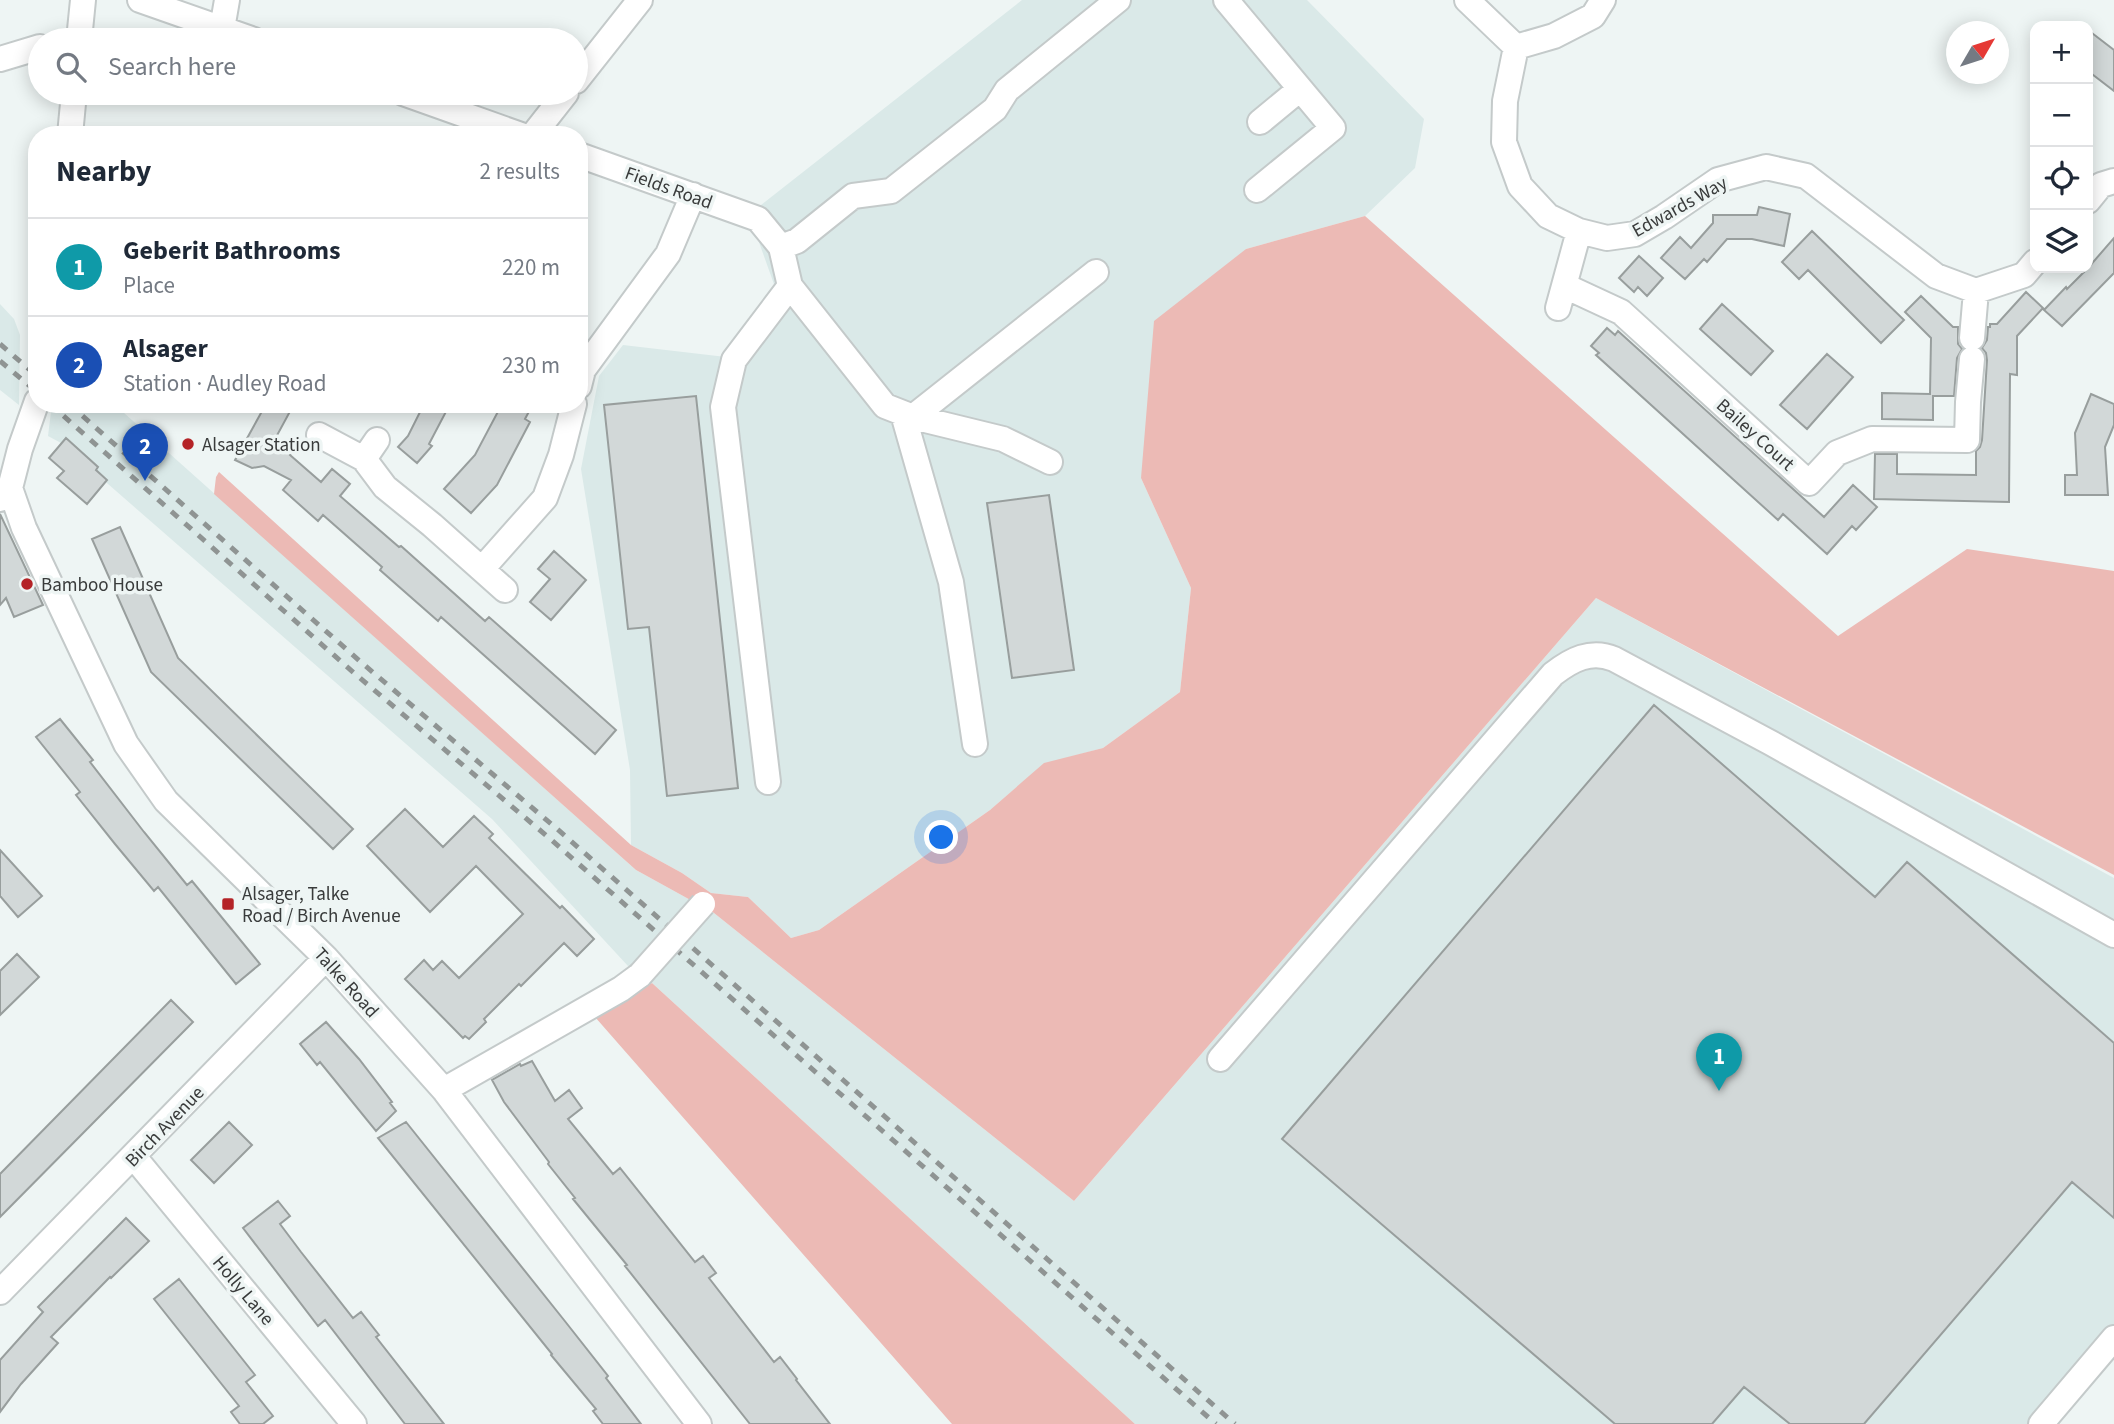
<!DOCTYPE html>
<meta charset="utf-8">
<style>
:root{--surface:#fff;--page:#f6f6f7;--text:#1f2937;--muted:#747a83;--line:#e0e1e3;--accent:#b45309}
body{margin:0;font-family:"Source Sans 3",sans-serif;background:var(--page);color:var(--text)}
.controls{position:absolute;right:21px;top:21px;display:grid;overflow:hidden;border-radius:14px;box-shadow:0 4px 18px #0003}
.controls button{width:63px;height:63px;display:grid;place-items:center;padding:0;border:0;border-bottom:2px solid var(--line);background:var(--surface);color:var(--text);font:35px sans-serif}
.compass{position:absolute;left:1946px;top:21px;width:63px;height:63px;border-radius:50%;background:var(--surface);box-shadow:0 4px 18px #0003;rotate:51deg}
.you{position:absolute;left:942px;top:838px;width:24px;height:24px;margin:-18px;border:5px solid #fff;border-radius:50%;background:#1a73e8;box-shadow:0 0 0 10px #1a73e833}
.badge{display:grid;place-items:center;width:46px;height:46px;border-radius:50%;background:var(--accent);color:#fff;font-size:23px;font-weight:700}
.pin{position:absolute;translate:-50% -58px;filter:drop-shadow(0 2px 4px #0008)}
.pin::after{content:'';position:absolute;top:37px;width:24px;height:21px;background:inherit;clip-path:polygon(0 0,100% 0,50% 100%)}
.list{margin:0;padding:0;list-style:none}
h2{display:flex;justify-content:space-between;align-items:center;height:91px;margin:0;padding:0 28px;font-size:30px}
h2 small{font-size:23px;font-weight:400;color:var(--muted)}
.list li{display:grid;grid-template-columns:46px 1fr auto;gap:21px;align-items:center;box-sizing:border-box;height:98px;padding:0 28px;border-top:2px solid var(--line)}
.list b{display:block;font-size:26px;white-space:nowrap}
.list p{margin:0;font-size:23px;white-space:nowrap;color:var(--muted)}
.list em{font-size:23px;font-style:normal;color:var(--muted)}
.icon{flex:none;width:38px;height:38px;fill:none;stroke:currentColor;stroke-width:2;stroke-linecap:round;stroke-linejoin:round}
.map{position:relative;flex:none;width:2114px;height:1424px;overflow:hidden}
.search{position:absolute;background:var(--surface);box-shadow:0 4px 18px #0003;left:28px;top:28px;width:560px;height:77px;display:flex;align-items:center;gap:18px;box-sizing:border-box;padding:0 24px;border-radius:38px;color:var(--muted);font-size:26px}
.panel{position:absolute;background:var(--surface);box-shadow:0 4px 18px #0003;left:28px;top:126px;width:560px;height:287px;border-radius:28px}
.map>svg:first-child{display:block}
.built{fill:#dae9e8}
.green{fill:#ecbab5}
.building{fill:#d2d8d8;stroke:#989e9d;stroke-width:2}
.lines{fill:none;stroke-linecap:round;stroke-linejoin:round}
.minor-casing{stroke:#c4caca;stroke-width:28}
.minor{stroke:#fff;stroke-width:24}
.rail{stroke:#8f9493;stroke-width:5;stroke-dasharray:9 9;stroke-linecap:butt}
.minor-bridge-casing{stroke:#c4caca;stroke-width:28;stroke-linecap:butt}
.minor-bridge{stroke:#fff;stroke-width:24}
.poi-dot{fill:#b42327;stroke:#eef5f4;stroke-width:2.5}
.labels{text-anchor:middle;stroke-width:7;stroke-linejoin:round;paint-order:stroke}
.street-label{font-size:19px;fill:#393b3b;stroke:#eef5f4}
.poi-label{font-size:19px;fill:#393b3b;stroke:#eef5f4;text-anchor:start}
</style>
<div class="map">
<svg width="2114" height="1424" viewBox="0 0 2114 1424">
<rect width="100%" height="100%" fill="#eef5f4"/>
<!-- built -->
<path class="built" d="M 1022,0 L 1307,0 L 1424,119 L 1415,168 L 1365,216 L 1246,249 L 1141,478 L 1191,588 L 1180,692 L 1103,748 L 1044,764 L 990,810 L 819,930 L 791,938 L 748,897 L 711,893 L 682,873 L 631,845 L 630,770 L 581,469 L 599,376 L 623,345 L 726,357 L 775,287 L 755,231 L 761,205 Z
M 0,304 L 14,319 L 20,335 L 19,405 L 0,390 Z
M 52,404 L 114,404 L 636,870 L 714,913 L 1074,1201 L 1596,598 L 2114,878 L 2114,1351 L 2054,1424 L 1135,1424 L 652,983 L 628,966 L 492,819 L 61,443 L 48,436 Z"/>
<!-- green -->
<path class="green" d="M 1365,216 L 1838,636 L 1967,549 L 2114,571 L 2114,875 L 1596,598 L 1074,1201 L 714,913 L 636,870 L 214,494 L 216,477 L 219,472 L 631,845 L 682,873 L 711,893 L 748,897 L 791,938 L 819,930 L 990,810 L 1044,763 L 1103,748 L 1180,692 L 1191,588 L 1141,478 L 1154,321 L 1246,249 Z
M 652,983 L 1135,1424 L 952,1424 L 595,1017 Z"/>
<!-- building -->
<path class="building" d="M 2088,30 L 2114,50 L 2114,91 L 2088,71 Z
M 1759,207 L 1790,214 L 1784,246 L 1752,239 L 1727,239 L 1707,262 L 1704,259 L 1685,279 L 1661,258 L 1680,237 L 1691,248 L 1713,223 L 1713,215 L 1757,215 Z
M 1812,231 L 1904,320 L 1881,343 L 1808,270 L 1799,279 L 1782,262 Z
M 2114,238 L 2114,273 L 2062,326 L 2044,310 L 2066,287 L 2067,289 L 2088,268 Z
M 1639,256 L 1663,278 L 1647,296 L 1638,287 L 1634,292 L 1619,278 Z
M 2026,292 L 2043,308 L 2017,336 L 2017,375 L 2010,374 L 2009,502 L 1874,499 L 1875,454 L 1897,454 L 1897,474 L 1976,475 L 1976,451 L 1980,447 L 1982,440 L 1987,360 L 1986,353 L 1982,348 L 1987,340 L 1988,327 L 1990,327 L 1990,324 L 1997,324 Z
M 1921,296 L 1953,327 L 1958,327 L 1958,344 L 1962,349 L 1957,358 L 1954,396 L 1933,396 L 1933,420 L 1882,419 L 1882,393 L 1930,394 L 1931,338 L 1905,312 Z
M 1722,304 L 1773,351 L 1751,375 L 1700,329 Z
M 1607,328 L 1615,335 L 1618,331 L 1824,517 L 1853,485 L 1877,507 L 1856,530 L 1852,526 L 1827,554 L 1783,514 L 1778,520 L 1596,355 L 1599,353 L 1591,346 Z
M 1827,354 L 1853,377 L 1807,429 L 1780,405 Z
M 2091,394 L 2114,404 L 2114,425 L 2105,447 L 2108,495 L 2065,495 L 2065,475 L 2077,475 L 2075,433 Z
M 696,396 L 738,788 L 667,796 L 649,627 L 628,629 L 604,405 Z
M 266,404 L 294,404 L 275,439 L 293,449 L 290,455 L 321,482 L 332,469 L 350,484 L 340,496 L 399,547 L 401,546 L 485,621 L 489,617 L 616,730 L 595,754 L 441,617 L 438,621 L 380,570 L 382,567 L 323,515 L 318,521 L 283,490 L 291,480 L 264,466 L 252,468 L 235,460 Z
M 424,404 L 450,404 L 429,444 L 432,446 L 417,463 L 398,447 L 408,436 Z
M 502,404 L 533,404 L 525,419 L 530,422 L 497,485 L 471,513 L 444,489 L 475,455 Z
M 66,438 L 98,467 L 96,470 L 107,480 L 87,504 L 57,478 L 64,471 L 49,458 Z
M 1049,495 L 1074,670 L 1012,678 L 987,503 Z
M 0,514 L 43,605 L 14,617 L 6,598 L 0,605 Z
M 120,527 L 178,658 L 353,829 L 333,849 L 151,672 L 92,539 Z
M 554,551 L 586,580 L 551,620 L 530,602 L 550,579 L 538,569 Z
M 1654,705 L 1875,897 L 1907,862 L 2114,1043 L 2114,1218 L 2072,1182 L 1864,1424 L 1790,1424 L 1744,1387 L 1712,1424 L 1615,1424 L 1282,1139 Z
M 60,719 L 93,760 L 90,762 L 144,832 L 187,885 L 192,881 L 260,964 L 236,984 L 158,887 L 154,891 L 115,844 L 76,795 L 80,792 L 36,737 Z
M 405,809 L 443,847 L 474,816 L 493,834 L 489,838 L 560,908 L 562,906 L 594,939 L 577,956 L 564,943 L 521,986 L 519,984 L 484,1019 L 486,1022 L 469,1039 L 465,1036 L 463,1038 L 405,979 L 424,960 L 433,970 L 442,961 L 459,978 L 523,914 L 476,866 L 430,912 L 367,846 Z
M 0,850 L 42,896 L 18,917 L 0,896 Z
M 17,954 L 39,977 L 0,1015 L 0,971 Z
M 171,1000 L 193,1022 L 0,1217 L 0,1174 Z
M 326,1022 L 359,1059 L 392,1102 L 390,1103 L 396,1111 L 376,1131 L 320,1062 L 317,1065 L 300,1044 Z
M 532,1061 L 555,1101 L 569,1090 L 582,1108 L 568,1119 L 613,1174 L 620,1168 L 695,1262 L 703,1256 L 716,1273 L 709,1278 L 774,1362 L 780,1357 L 797,1379 L 796,1380 L 830,1424 L 750,1424 L 625,1266 L 627,1265 L 573,1199 L 575,1198 L 548,1164 L 549,1162 L 504,1102 L 492,1080 L 520,1064 L 521,1066 Z
M 229,1122 L 252,1145 L 214,1183 L 191,1160 Z
M 406,1122 L 564,1320 L 608,1376 L 606,1378 L 641,1424 L 603,1424 L 593,1411 L 596,1409 L 551,1355 L 552,1354 L 378,1138 Z
M 278,1201 L 290,1216 L 280,1224 L 301,1252 L 353,1318 L 361,1312 L 379,1335 L 376,1337 L 444,1424 L 405,1424 L 325,1320 L 318,1326 L 243,1228 Z
M 126,1218 L 149,1241 L 111,1278 L 110,1277 L 51,1337 L 58,1343 L 21,1384 L 0,1412 L 0,1360 L 43,1312 L 38,1307 Z
M 179,1279 L 255,1375 L 246,1382 L 273,1416 L 263,1424 L 240,1424 L 231,1412 L 239,1406 L 154,1299 Z"/>
<g class="lines">
<defs>
<path id="minor" d="M 140,0 L 254,40
M 1226,0 L 1333,128 L 1257,190
M 1467,0 L 1516,47
M 222,29 L 227,0
M 79,40 L 83,0
M 1516,47 L 1505,101 L 1504,142 L 1520,186 L 1548,216 L 1579,231 L 1607,238 L 1635,234 L 1664,217 L 1718,180 L 1766,167 L 1806,176 L 1936,276 L 1976,291 L 2024,275 L 2035,262
M 1516,47 L 1554,36 L 1593,16 L 1603,0
M 0,59 L 40,47
M 576,81 L 640,0
M 403,93 L 521,135
M 1260,122 L 1300,89
M 70,135 L 74,93
M 533,135 L 566,93
M 579,155 L 758,219 L 781,247 L 790,286 L 734,360 L 723,407 L 768,782
M 2088,201 L 2101,185 L 2114,181
M 781,247 L 797,241 L 853,196 L 891,191 L 995,109 L 1007,90 L 1118,0
M 790,286 L 885,406 L 913,417 L 1003,439 L 1050,462
M 1565,286 L 1621,312 L 1809,483 L 1837,453 L 1872,439 L 1967,440 L 1968,402 L 1972,359
M 1558,308 L 1579,231
M 1972,338 L 1976,291
M 579,386 L 583,370 L 668,254 L 693,195
M 903,414 L 951,582 L 975,744
M 913,417 L 1096,272
M 319,435 L 364,459 L 385,487 L 432,525 L 505,590
M 364,459 L 377,440
M 10,488 L 24,528 L 126,744 L 166,801 L 326,958 L 444,1090 L 699,1424
M 0,499 L 10,488 L 20,449 L 37,401
M 482,569 L 545,498 L 561,455 L 574,404
M 1220,1059 L 1553,674 C 1571,660 1591,649 1614,659 L 1771,743 L 2114,935
M 444,1090 L 621,989 L 640,975
M 134,1157 L 354,1424
M 0,1292 L 326,958
M 2041,1424 L 2114,1338"/>
</defs>
<!-- minor casing -->
<use href="#minor" class="minor-casing"/>
<!-- minor -->
<use href="#minor" class="minor"/>
<!-- rail -->
<path class="rail" d="M 0,344 L 37,376
M 0,361 L 37,392
M 50,404 L 354,673 L 548,837 L 1216,1424
M 69,404 L 362,663 L 556,828 L 1235,1424"/>
<defs>
<path id="minor-bridge" d="M 640,975 L 703,904"/>
</defs>
<!-- minor-bridge casing -->
<use href="#minor-bridge" class="minor-bridge-casing"/>
<!-- minor-bridge -->
<use href="#minor-bridge" class="minor-bridge"/>
</g>
<!-- markers -->
<g class="poi-dot">
<circle cx="188" cy="444" r="7"/>
<circle cx="27" cy="584" r="7"/>
<rect x="221" y="897" width="14" height="14" rx="3.5"/>
</g>
<g class="labels">
<!-- street labels -->
<g class="street-label">
<text transform="translate(669 187) rotate(20)" y="7">Fields Road</text>
<text transform="translate(1679 206) rotate(-29)" y="7">Edwards Way</text>
<text transform="translate(1756 434) rotate(42)" y="7">Bailey Court</text>
<text transform="translate(347 982) rotate(48)" y="7">Talke Road</text>
<text transform="translate(164 1126) rotate(-46)" y="7">Birch Avenue</text>
<text transform="translate(244 1290) rotate(50)" y="7">Holly Lane</text>
</g>
<!-- poi labels -->
<g class="poi-label">
<text x="202" y="451">Alsager Station</text>
<text x="41" y="591">Bamboo House</text>
<text x="242" y="900">Alsager, Talke<tspan x="242" dy="22">Road / Birch Avenue</tspan></text>
</g>
</g>
</svg>
<div class="controls">
<button>+</button>
<button>−</button>
<button><svg class="icon" aria-label="locate" viewBox="0 0 24 24"><circle cx="12" cy="12" r="6"/><path d="M12 2v4M12 18v4M2 12h4M18 12h4"/></svg></button>
<button><svg class="icon" aria-label="layers" viewBox="0 0 24 24"><path d="M12 4l9 5-9 5-9-5zM3 14l9 5 9-5"/></svg></button>
</div>
<svg class="compass" viewBox="-18 -18 36 36"><path d="M0-13l5 13h-10z" fill="#e53935"/><path d="M0 13l5-13h-10z" fill="#747a83"/></svg>
<div class="you"></div>
<div class="pin badge" style="left:1719px;top:1091px;background:#0f9aa8">1</div>
<div class="pin badge" style="left:145px;top:481px;background:#1a4fb4">2</div>
<div class="search"><svg class="icon" aria-label="search" viewBox="0 0 24 24"><circle cx="10" cy="10" r="6"/><path d="M15 15l6 6"/></svg>Search here</div>
<section class="panel">
<h2>Nearby<small>2 results</small></h2>
<ul class="list">
<li><span class="badge" style="background:#0f9aa8">1</span><div><b>Geberit Bathrooms</b><p>Place</p></div><em>220 m</em></li>
<li><span class="badge" style="background:#1a4fb4">2</span><div><b>Alsager</b><p>Station · Audley Road</p></div><em>230 m</em></li>
</ul>
</section>
</div>
